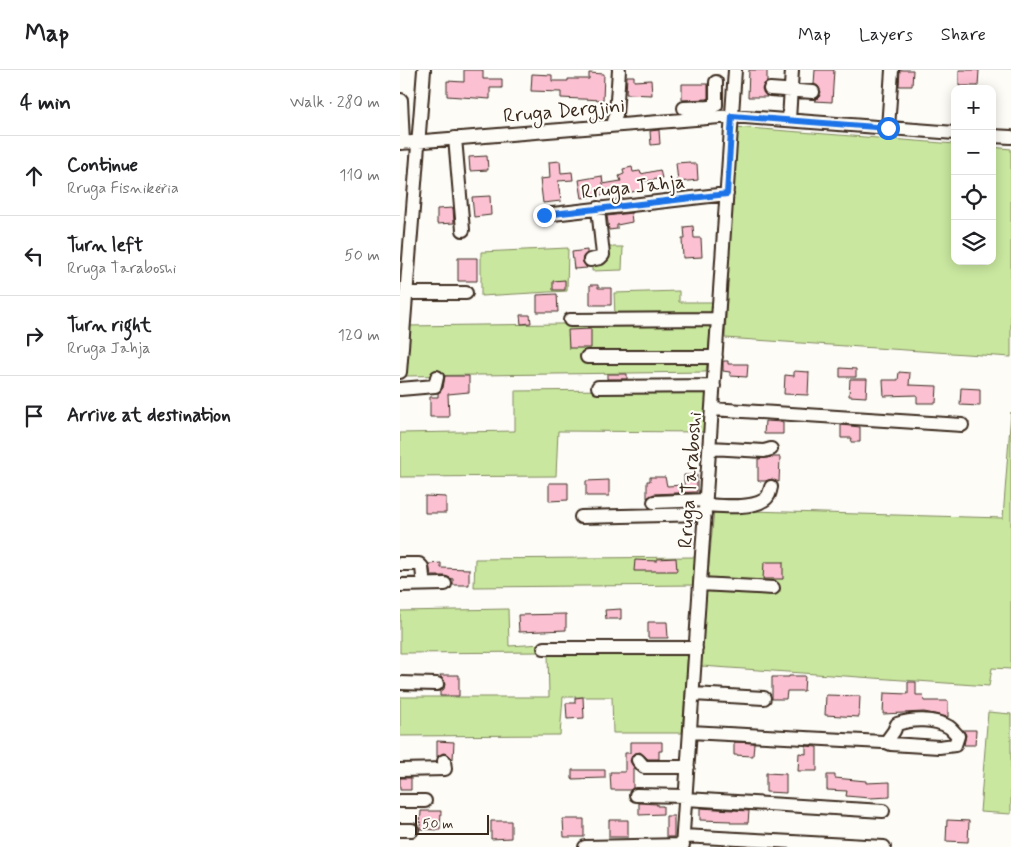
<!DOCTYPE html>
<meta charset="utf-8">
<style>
:root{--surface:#fff;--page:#f6f6f6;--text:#202124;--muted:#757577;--line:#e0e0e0}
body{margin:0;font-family:Mynerve,sans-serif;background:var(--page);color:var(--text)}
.controls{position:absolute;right:15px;top:15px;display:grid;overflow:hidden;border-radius:10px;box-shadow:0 2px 12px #0003}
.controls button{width:45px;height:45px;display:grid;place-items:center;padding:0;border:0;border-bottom:1px solid var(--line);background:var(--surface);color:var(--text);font:25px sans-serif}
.scale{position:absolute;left:15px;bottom:12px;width:74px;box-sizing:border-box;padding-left:5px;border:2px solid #3b2a1e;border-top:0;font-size:14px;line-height:18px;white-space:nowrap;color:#3b2a1e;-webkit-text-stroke:4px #fdfcf7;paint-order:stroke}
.stop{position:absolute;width:15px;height:15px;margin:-11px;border:4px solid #1a73e8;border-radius:50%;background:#fff}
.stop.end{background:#1a73e8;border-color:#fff;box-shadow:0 1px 5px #0008}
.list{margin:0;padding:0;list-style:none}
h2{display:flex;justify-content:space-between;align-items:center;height:65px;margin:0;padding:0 20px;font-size:21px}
h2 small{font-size:16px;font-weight:400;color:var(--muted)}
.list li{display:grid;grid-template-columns:32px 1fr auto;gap:15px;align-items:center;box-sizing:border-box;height:80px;padding:0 20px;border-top:1px solid var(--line)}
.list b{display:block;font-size:19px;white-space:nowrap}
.list p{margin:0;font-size:16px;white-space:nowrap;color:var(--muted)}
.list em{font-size:16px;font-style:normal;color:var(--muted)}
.icon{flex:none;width:28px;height:28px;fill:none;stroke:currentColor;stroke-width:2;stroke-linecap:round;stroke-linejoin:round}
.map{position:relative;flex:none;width:611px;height:777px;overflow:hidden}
header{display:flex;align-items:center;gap:30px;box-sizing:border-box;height:70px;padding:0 25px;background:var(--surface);border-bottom:1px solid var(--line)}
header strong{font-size:24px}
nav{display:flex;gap:28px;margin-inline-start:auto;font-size:18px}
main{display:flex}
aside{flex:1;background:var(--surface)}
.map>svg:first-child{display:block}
.green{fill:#c9e79f;stroke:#82885e}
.building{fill:#fbc1d2;stroke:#3b2a1e}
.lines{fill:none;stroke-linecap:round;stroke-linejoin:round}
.minor-casing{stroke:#3b2a1e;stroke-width:16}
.minor{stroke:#fdfcf7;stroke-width:12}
.route{stroke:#1a73e8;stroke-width:6}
.labels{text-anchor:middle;stroke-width:4.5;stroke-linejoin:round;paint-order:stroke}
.street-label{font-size:20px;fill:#3b2a1e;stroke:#fdfcf7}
</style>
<header>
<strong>Map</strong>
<nav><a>Map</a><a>Layers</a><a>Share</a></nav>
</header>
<main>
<aside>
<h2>4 min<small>Walk · 280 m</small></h2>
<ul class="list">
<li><svg class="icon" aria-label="ahead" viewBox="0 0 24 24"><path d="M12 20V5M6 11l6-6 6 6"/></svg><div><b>Continue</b><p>Rruga Fisnikëria</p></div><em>110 m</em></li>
<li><svg class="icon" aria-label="left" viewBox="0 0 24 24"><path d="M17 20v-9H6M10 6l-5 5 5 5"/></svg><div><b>Turn left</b><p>Rruga Taraboshi</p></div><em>50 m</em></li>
<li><svg class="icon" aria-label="right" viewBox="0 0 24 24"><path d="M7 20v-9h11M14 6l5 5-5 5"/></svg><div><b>Turn right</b><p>Rruga Jahja</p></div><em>120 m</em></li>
<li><svg class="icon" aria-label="arrive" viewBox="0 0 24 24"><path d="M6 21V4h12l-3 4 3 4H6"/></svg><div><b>Arrive at destination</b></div></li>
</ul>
</aside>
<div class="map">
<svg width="611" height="777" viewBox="0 0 611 777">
<rect width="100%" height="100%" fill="#fdfcf7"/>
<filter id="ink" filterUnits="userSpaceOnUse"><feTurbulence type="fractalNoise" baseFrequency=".02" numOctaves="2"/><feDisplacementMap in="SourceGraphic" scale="10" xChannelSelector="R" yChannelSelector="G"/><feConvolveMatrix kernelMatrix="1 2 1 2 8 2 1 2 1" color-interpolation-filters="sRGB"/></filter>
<g filter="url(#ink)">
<!-- green -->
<path class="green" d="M 335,57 L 555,74 L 555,191 L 592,191 L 592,77 L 611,79 L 611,287 L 325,268 Z
M 206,177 L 223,177 L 222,200 L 192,201 L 192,192 Z
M 168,178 L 167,221 L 81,226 L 81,182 Z
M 279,221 L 279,232 L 312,232 L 312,247 L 215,247 L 214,223 Z
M 311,252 L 306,302 L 3,306 L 6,256 Z
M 308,319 L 306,362 L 158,361 L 156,406 L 0,407 L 0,363 L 115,361 L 115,321 Z
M 611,342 L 611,599 L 592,598 L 589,616 L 301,596 L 304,549 L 314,440 L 603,448 Z
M 298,487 L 297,515 L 74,517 L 75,489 Z
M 108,539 L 109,576 L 143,574 L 144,582 L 0,583 L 0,541 Z
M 148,582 L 288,582 L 282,663 L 213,663 L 212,627 L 163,627 L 160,665 L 0,666 L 0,627 L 149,627 Z
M 588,642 L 611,644 L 611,744 L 580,742 Z"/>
<!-- building -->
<path class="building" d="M 64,0 L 83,0 L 83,9 L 102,9 L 102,18 L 90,18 L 90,29 L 47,26 L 47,11 L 64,12 Z
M 349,0 L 367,0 L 367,12 L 364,14 L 362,19 L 367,27 L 348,27 Z
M 415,0 L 434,0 L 432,32 L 414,31 L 419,27 L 421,22 L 418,16 L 414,14 Z
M 500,0 L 513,0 L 512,16 L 499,16 Z
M 559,0 L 579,0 L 578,16 L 559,16 Z
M 189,3 L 204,4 L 203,30 L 161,28 L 161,22 L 131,21 L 132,4 L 152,5 L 152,11 L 168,11 L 168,9 L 189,9 Z
M 227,6 L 234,6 L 234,11 L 251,10 L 252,25 L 226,24 Z
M 282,14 L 308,14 L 308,29 L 282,30 Z
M 259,60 L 260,74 L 251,75 L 250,61 Z
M 87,86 L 88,100 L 70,101 L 69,87 Z
M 160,91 L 161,103 L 172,102 L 173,110 L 158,111 L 161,131 L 143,133 L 140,109 L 150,108 L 149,92 Z
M 290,92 L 290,94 L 297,94 L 298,110 L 278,112 L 276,93 Z
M 232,97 L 233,102 L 240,101 L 241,104 L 260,100 L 262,108 L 243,112 L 244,119 L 224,124 L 213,125 L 213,123 L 182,128 L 179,110 L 202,106 L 203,114 L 221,111 L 219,106 L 224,104 L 223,99 Z
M 90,126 L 91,145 L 74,147 L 72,127 Z
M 53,138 L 54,153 L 37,154 L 37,139 Z
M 231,143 L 232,152 L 217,155 L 217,159 L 209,160 L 207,146 Z
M 293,156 L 294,168 L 301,168 L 302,187 L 283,188 L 282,169 L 285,169 L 284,157 Z
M 187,180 L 187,183 L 183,187 L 182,191 L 187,198 L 174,199 L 172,182 Z
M 58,188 L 77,188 L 77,211 L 58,211 Z
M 165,210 L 165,220 L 153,220 L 153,211 Z
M 190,215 L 198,215 L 198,218 L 211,218 L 211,235 L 190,235 Z
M 157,224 L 158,242 L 137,242 L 137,225 Z
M 120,245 L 130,245 L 131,253 L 121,254 Z
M 191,259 L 191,278 L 169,278 L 168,260 Z
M 323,291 L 328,291 L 328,294 L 348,294 L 347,307 L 330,306 L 330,302 L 323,301 Z
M 440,298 L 456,299 L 456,307 L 440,307 Z
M 394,301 L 409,302 L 408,325 L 384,324 L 385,305 L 394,306 Z
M 499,302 L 510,303 L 509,315 L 537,316 L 536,333 L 517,333 L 517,325 L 484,326 L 483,310 L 498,310 Z
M 207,304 L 227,304 L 227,309 L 207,309 Z
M 45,306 L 69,306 L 69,322 L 48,324 L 49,347 L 30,347 L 30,327 L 38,327 L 38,323 L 43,318 Z
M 450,309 L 467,309 L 466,327 L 449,326 Z
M 561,318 L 580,319 L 580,336 L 560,335 Z
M 365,351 L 383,352 L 383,364 L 364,364 Z
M 441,355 L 460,357 L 460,372 L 451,372 L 452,368 L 441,368 Z
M 372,387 L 380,387 L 379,412 L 372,409 L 365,411 L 358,411 L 358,389 Z
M 284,405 L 297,405 L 297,422 L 254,424 L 247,428 L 247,411 L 250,411 L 250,407 L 265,407 L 267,416 L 284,415 Z
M 209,410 L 209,426 L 186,426 L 186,411 Z
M 149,413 L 168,413 L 168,430 L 149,431 Z
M 25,426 L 46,427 L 46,443 L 25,443 Z
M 276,488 L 277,501 L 234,501 L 235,490 L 257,491 L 257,489 Z
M 364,492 L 383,492 L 383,509 L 363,509 Z
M 41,493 L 41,498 L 69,499 L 69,515 L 53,515 L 53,509 L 45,506 L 31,506 L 29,494 Z
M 221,539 L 221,549 L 206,549 L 205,540 Z
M 166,544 L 166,560 L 119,562 L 118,545 Z
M 248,552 L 267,552 L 268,568 L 248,568 Z
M 40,605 L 59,605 L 59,626 L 40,626 L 40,622 L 44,619 L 45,614 Z
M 389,606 L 405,606 L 404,621 L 387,621 L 386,629 L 372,629 L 372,607 L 389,607 Z
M 508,612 L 516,612 L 516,625 L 523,625 L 524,631 L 548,631 L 548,647 L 524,642 L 483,644 L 484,623 L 508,624 Z
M 426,625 L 460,626 L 459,647 L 425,645 Z
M 183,627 L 184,648 L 167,649 L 166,633 L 175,633 L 175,628 Z
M 563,660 L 576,660 L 575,675 L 564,675 L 566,665 Z
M 37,671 L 54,672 L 53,689 L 48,684 L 43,683 L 37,687 Z
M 230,672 L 262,672 L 262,681 L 259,681 L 259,689 L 248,689 L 240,682 L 233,684 L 230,691 L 234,698 L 233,698 L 233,718 L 230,720 L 211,720 L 210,702 L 225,702 L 225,683 L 230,683 Z
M 334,672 L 354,673 L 353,686 L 334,685 Z
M 406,676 L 417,677 L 417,701 L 398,701 L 399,683 L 406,684 Z
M 172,700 L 205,700 L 205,708 L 172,709 Z
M 366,703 L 386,704 L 386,723 L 366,722 Z
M 427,705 L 435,705 L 435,708 L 466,711 L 466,713 L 490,712 L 490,727 L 470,728 L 446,726 L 447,721 L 427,720 Z
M 0,708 L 11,708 L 11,720 L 0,720 Z
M 239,733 L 257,734 L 257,736 L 263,736 L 263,744 L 239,745 Z
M 300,738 L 349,741 L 348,753 L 331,753 L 331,751 L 300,750 Z
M 21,741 L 41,741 L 40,760 L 20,759 Z
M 266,746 L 274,746 L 274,767 L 266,767 Z
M 163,749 L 184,749 L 184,767 L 164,767 Z
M 209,750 L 228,750 L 228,767 L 209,767 Z
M 547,750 L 569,751 L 568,772 L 546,771 Z
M 91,751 L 111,751 L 111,768 L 91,769 Z"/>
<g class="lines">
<defs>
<path id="minor" d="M 370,19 L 413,22
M 1,30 L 3,73
M 284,38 L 309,37 L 316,35 L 316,12
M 389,50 L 392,0
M 213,55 L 216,45 L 219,0
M 488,58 L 492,0
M 592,66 L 611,67
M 55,68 L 63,160
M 0,73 L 332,46 L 555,63
M 144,145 L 327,124
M 190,190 L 200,188 L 203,185 L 198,138
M 6,223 L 66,223
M 170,250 L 318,249
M 187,287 L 316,287
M 0,302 L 24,0
M 198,317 L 314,316
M 0,319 L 35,316 L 37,307
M 312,339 L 562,355
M 310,378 L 364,381 L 371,379
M 254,432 L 306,430
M 306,435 C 321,436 351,439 364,430 C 369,427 370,422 371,417
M 181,447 L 305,444
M 0,494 L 19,494 L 22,497 L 23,507
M 300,514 L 373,518
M 0,515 L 45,514
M 144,578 L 296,578
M 0,613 L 37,614
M 293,624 L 364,628
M 290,662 L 483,672 L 486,672 L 494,661 L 497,654 C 512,649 534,648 549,657 C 552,659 555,663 558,666 L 555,675 L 539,677 L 491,674 L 486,672
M 238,690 L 244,697 L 288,697
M 0,700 L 45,699 L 44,691
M 236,725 L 286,726
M 286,729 L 483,741
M 0,731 L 25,731
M 0,760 L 12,760
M 283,766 L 484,777
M 185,777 L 283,775
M 282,777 L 335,0"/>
</defs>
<!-- minor casing -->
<use href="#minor" class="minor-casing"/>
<!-- minor -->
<use href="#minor" class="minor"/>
</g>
</g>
<g class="lines" filter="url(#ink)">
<!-- route -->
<path class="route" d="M 144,145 L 327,124 L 332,46 L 488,58"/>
</g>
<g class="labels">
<!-- street labels -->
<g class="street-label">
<text transform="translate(164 40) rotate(-5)" y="7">Rruga Dergjini</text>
<text transform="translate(233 116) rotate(-6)" y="7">Rruga Jahja</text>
<text transform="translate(289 410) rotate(-86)" y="7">Rruga Taraboshi</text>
</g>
</g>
</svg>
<div class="controls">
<button>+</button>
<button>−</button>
<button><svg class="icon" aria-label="locate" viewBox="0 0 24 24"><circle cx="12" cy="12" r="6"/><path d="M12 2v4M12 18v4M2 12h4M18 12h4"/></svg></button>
<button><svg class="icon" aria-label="layers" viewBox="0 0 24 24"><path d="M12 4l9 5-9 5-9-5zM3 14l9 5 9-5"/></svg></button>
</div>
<div class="scale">50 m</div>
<div class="stop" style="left:488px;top:58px"></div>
<div class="stop end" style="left:144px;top:145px"></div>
</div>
</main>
